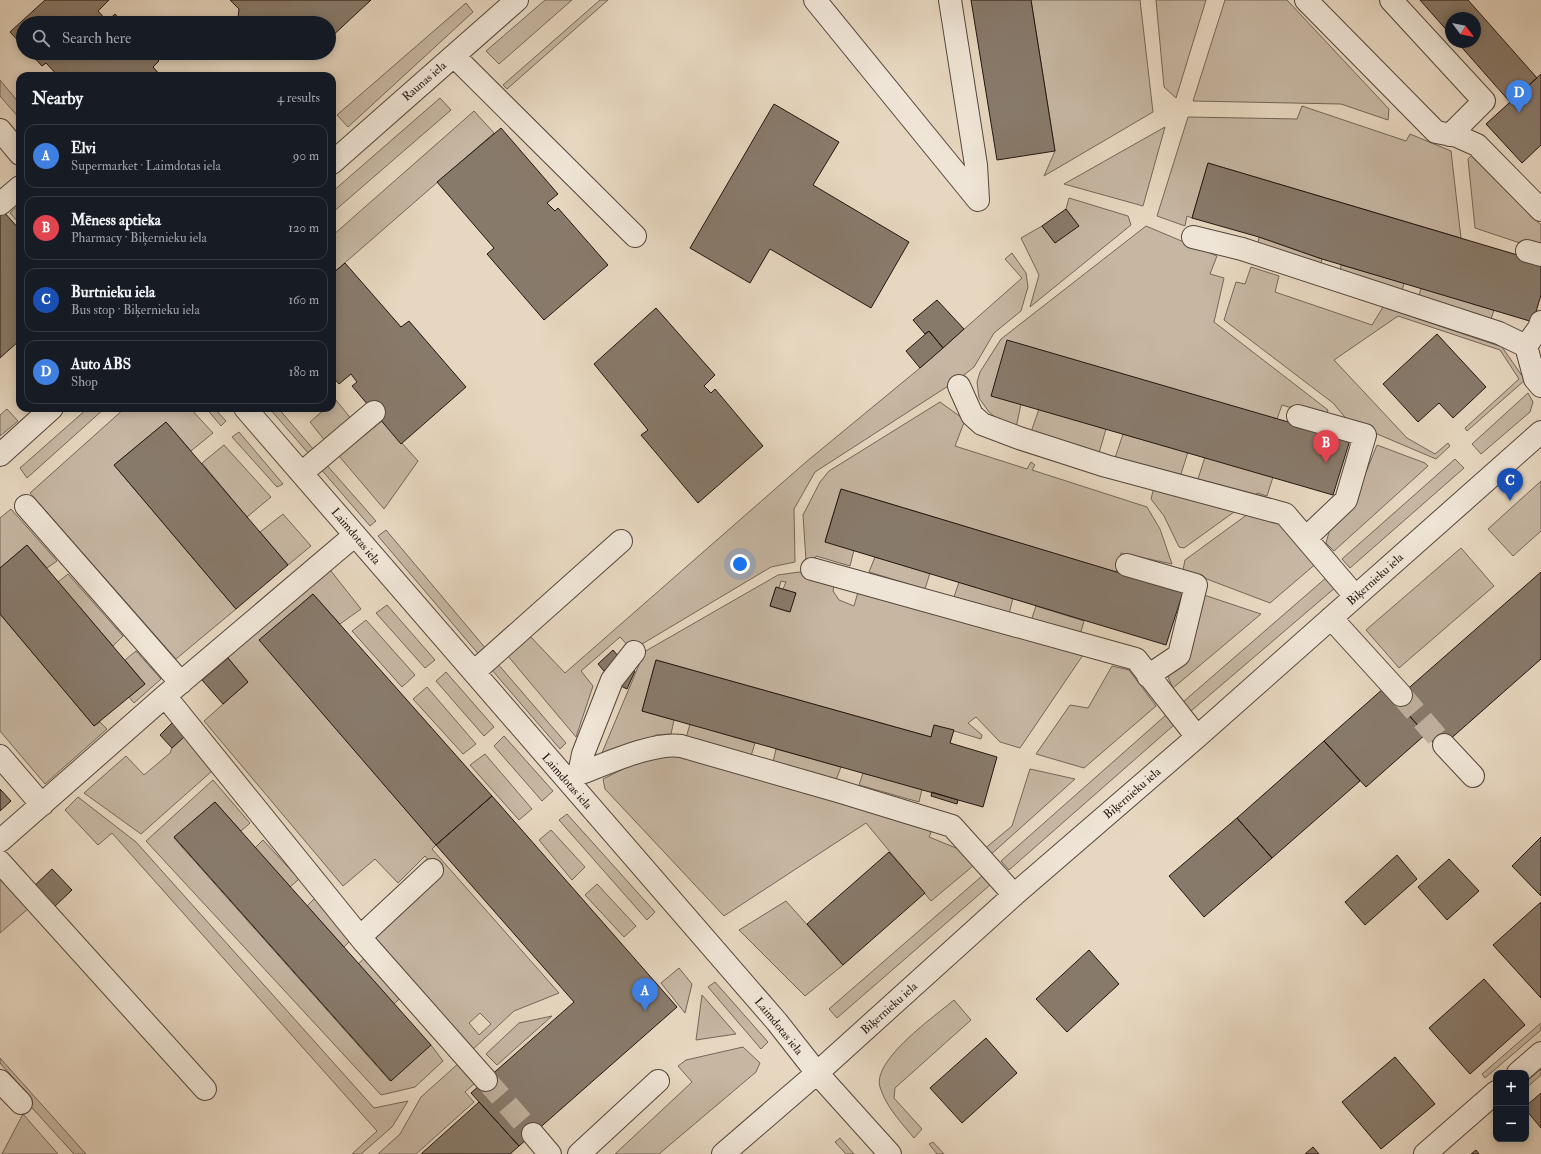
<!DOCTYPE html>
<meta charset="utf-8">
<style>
:root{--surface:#171b24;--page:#20242c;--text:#f1f3f6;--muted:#9ea1a6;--line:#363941;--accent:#1a73e8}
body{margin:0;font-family:"IM FELL Double Pica",serif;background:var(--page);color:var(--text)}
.controls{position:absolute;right:12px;bottom:12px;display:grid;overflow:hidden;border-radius:8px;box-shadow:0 2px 10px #0003}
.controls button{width:36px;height:36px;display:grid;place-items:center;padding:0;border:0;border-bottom:1px solid var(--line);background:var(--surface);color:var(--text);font:20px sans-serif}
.compass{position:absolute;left:1445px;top:12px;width:36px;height:36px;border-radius:50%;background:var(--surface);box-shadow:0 2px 10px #0003;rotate:122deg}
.you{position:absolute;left:740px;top:564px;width:14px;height:14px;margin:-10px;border:3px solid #fff;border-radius:50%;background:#1a73e8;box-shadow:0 0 0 6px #1a73e833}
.badge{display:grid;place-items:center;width:26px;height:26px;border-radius:50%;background:var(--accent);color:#fff;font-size:13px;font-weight:700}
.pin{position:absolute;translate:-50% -33px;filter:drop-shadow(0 1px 2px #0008)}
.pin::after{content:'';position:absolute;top:21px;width:14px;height:12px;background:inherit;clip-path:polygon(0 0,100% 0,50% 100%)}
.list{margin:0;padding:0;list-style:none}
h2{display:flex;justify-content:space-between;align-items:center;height:52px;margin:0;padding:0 16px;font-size:17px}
h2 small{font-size:13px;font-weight:400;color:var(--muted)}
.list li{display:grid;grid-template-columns:26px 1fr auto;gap:12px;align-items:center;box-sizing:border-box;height:64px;margin:0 8px 8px;padding:0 8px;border:1px solid var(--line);border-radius:12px}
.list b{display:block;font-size:15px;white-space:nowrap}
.list p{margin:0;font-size:13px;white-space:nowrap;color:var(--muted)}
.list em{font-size:13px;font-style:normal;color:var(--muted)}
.icon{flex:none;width:22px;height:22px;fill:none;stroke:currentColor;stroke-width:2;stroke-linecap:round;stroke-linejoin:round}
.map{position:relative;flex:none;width:1541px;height:1154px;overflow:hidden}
.search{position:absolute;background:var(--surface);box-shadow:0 2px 10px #0003;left:16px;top:16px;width:320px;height:44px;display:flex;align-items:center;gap:10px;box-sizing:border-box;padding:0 14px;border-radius:22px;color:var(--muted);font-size:15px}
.panel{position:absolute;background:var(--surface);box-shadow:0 2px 10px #0003;left:16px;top:72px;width:320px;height:340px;border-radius:12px}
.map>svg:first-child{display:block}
.green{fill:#c6b6a2;stroke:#746658;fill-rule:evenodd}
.building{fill:#887a6b;stroke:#22150f}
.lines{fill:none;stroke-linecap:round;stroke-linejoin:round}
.minor-tunnel{stroke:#c0b09d;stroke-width:22;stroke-dasharray:22 11;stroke-linecap:butt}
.minor-casing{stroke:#53463b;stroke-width:24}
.minor{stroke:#efe5d6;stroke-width:22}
.labels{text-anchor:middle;stroke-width:3;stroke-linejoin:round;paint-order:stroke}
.street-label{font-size:12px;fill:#22150f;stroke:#efe5d6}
</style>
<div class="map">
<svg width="1541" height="1154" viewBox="0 0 1541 1154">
<rect width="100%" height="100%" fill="#e7d7c0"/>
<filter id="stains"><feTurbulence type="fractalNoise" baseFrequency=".005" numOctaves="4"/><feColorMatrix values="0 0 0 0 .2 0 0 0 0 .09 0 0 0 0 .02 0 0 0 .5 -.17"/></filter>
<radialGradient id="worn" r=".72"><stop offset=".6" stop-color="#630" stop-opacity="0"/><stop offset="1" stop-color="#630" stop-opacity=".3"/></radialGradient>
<!-- green -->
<path class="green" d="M 545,0 L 572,0 L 499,64 L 486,51 Z
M 600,0 L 608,0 L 507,89 L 503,85 Z
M 1031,0 L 1140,0 L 1153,112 L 1044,176 L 1055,151 Z
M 1156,0 L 1206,0 L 1176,98 L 1164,87 Z
M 1225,0 L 1287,0 L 1389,109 L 1388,120 L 1341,104 L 1193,101 Z
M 466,3 L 473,12 L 348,127 L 337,115 Z
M 0,80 L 20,104 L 20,119 L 0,96 Z
M 440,98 L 451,110 L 332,213 L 332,192 Z
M 1302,106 L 1406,141 L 1410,134 L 1451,151 L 1461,238 L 1208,163 L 1192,218 L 1187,216 L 1185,226 L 1157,216 L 1188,117 L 1297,119 Z
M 474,111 L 494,133 L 332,274 L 332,236 Z
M 1165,127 L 1143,206 L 1064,184 Z
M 1473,154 L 1541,225 L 1541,250 L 1475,228 L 1468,159 Z
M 1069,198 L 1128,216 L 1131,225 L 1030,307 L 1039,275 L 1021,238 L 1042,226 L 1055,243 L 1078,226 L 1066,209 Z
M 20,204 L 20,224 L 10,213 Z
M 1146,226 L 1217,256 L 1210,274 L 1224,278 L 1214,322 L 1328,410 L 1326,418 L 1282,405 L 1277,419 L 1021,404 L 1016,428 L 1001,422 L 989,412 L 979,398 L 977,382 L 980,372 L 1001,339 Z
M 1259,237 L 1322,259 L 1320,267 L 1258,244 Z
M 1012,253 L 1026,273 L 1028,287 L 1021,311 L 994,333 L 974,367 L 959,379 L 815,472 L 794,509 L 795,562 L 771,567 L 632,650 L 620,637 L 581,671 L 593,686 L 576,737 L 507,655 L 529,635 L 565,673 L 806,462 L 920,368 L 1022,278 L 1005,259 Z
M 1341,265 L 1404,283 L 1402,291 L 1340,273 Z
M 1251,267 L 1279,276 L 1275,292 L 1372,325 L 1383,307 L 1502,347 L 1525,380 L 1467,431 L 1465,428 L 1519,379 L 1500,350 L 1398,316 L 1334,360 L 1407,438 L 1435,454 L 1448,443 L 1450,446 L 1436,459 L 1349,422 L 1333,403 L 1224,320 L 1236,282 L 1245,284 Z
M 1421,288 L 1494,310 L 1491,319 L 1419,296 Z
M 1528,393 L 1533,402 L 1530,412 L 1481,454 L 1472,444 Z
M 336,400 L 352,420 L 326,442 L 310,422 L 326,408 L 332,408 L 332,403 Z
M 940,402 L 965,420 L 955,446 L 1027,469 L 1031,462 L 1035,465 L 1032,470 L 1147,507 L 1160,529 L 1172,564 L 1121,553 L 1116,572 L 841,489 L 825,541 L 854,550 L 850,566 L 816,556 L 814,563 L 806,561 L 803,515 L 820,482 L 829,471 Z
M 88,408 L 105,408 L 27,478 L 20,468 Z
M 125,408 L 190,408 L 213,433 L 191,451 L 166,422 L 114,465 L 236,609 L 176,659 L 30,493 Z
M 206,408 L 214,408 L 226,421 L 221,426 Z
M 269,408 L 278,408 L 314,450 L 309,454 Z
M 7,409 L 18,421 L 0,436 L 0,415 Z
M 1039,409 L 1106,429 L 1099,453 L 1031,432 Z
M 382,421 L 418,461 L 384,509 L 339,456 Z
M 239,432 L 283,484 L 277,487 L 232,437 Z
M 1123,434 L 1188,452 L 1180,477 L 1115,458 Z
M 224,445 L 271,497 L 247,517 L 202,463 Z
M 1377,445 L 1425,463 L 1428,466 L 1334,551 L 1326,543 L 1331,525 L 1353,504 Z
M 1205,457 L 1273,477 L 1267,496 L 1257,493 L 1255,499 L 1197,482 Z
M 1455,459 L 1464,468 L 1350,568 L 1342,559 Z
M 324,462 L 376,521 L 370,526 L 319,467 Z
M 1541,481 L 1541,531 L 1513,556 L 1488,529 Z
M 1155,483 L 1241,507 L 1184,548 L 1179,547 L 1164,516 L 1151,499 Z
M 11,509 L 57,561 L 47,568 L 27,545 L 0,568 L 0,518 Z
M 1252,511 L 1282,520 L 1318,562 L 1270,603 L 1183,570 L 1185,560 Z
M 283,514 L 311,546 L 288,565 L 260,532 Z
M 386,530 L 487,650 L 481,657 L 378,536 Z
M 1461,548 L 1494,586 L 1399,668 L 1366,630 Z
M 875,557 L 930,573 L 925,589 L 869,572 Z
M 327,566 L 361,609 L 340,624 L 313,594 L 260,640 L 436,845 L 432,849 L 559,993 L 514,1011 L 470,1052 L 374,938 L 441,874 L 425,856 L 398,883 L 375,859 L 343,886 L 204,721 L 248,682 L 228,658 ZM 480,1013 L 491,1024 L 479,1035 L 469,1023 Z
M 799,572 L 811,575 L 834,586 L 833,591 L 839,600 L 854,606 L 858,592 L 1083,655 L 1020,748 L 1000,742 L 976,717 L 968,723 L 982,735 L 981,739 L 934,725 L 931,737 L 656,660 L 642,711 L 674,720 L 671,734 L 656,735 L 599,760 L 641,660 L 637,656 L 778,575 ZM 781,581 L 786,582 L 783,589 L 796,593 L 789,612 L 770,606 L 776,587 L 779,588 Z
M 68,574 L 123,636 L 113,646 L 58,582 Z
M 1327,577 L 1336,587 L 1191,711 L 1183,702 Z
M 959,582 L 1013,598 L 1009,614 L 954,597 Z
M 1201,594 L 1261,614 L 1173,688 L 1168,677 L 1186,658 Z
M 387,605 L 435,660 L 425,668 L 376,613 Z
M 1036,606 L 1084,621 L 1080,635 L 1031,621 Z
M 0,614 L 94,726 L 100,722 L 107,729 L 45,784 L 0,731 Z
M 366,620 L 415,675 L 402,687 L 352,631 Z
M 136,651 L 161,679 L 134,703 L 129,697 L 145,684 L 125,660 Z
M 497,663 L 566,743 L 560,749 L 491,669 Z
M 1112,666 L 1129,670 L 1156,706 L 1084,768 L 1036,754 L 1070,705 L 1088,708 Z
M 446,672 L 494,727 L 484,736 L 436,681 Z
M 427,687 L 476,744 L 463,754 L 413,699 Z
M 1166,715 L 1174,725 L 1009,870 L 1001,861 Z
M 690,724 L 755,743 L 751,756 L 686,738 Z
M 185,736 L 212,771 L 141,834 L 84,793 L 126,756 L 144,775 L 170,753 L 172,748 Z
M 504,736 L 553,791 L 542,801 L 494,746 Z
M 776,749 L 841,767 L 836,780 L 773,762 Z
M 485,754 L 532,809 L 519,820 L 470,765 Z
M 677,755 L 932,830 L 929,837 L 961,850 L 973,866 L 931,901 L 866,823 L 724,916 L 605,789 L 603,779 L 641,760 Z
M 1030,769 L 1075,779 L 988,857 L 983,850 L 1012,826 Z
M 863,773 L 922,789 L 919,802 L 859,785 Z
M 213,780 L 250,823 L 241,831 L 215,802 L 174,838 L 390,1081 L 431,1045 L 443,1061 L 415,1087 L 381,1095 L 146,841 Z
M 78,797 L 136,842 L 374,1108 L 408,1101 L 392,1127 L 361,1154 L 352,1154 L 377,1131 L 112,833 L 98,845 L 65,810 Z
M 567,814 L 655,912 L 647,920 L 559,820 Z
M 551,830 L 585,867 L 572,880 L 539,840 Z
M 263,840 L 299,879 L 290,887 L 255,848 Z
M 0,876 L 29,908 L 0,933 Z
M 982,876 L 990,885 L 837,1018 L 829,1009 Z
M 597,884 L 636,926 L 624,937 L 585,895 Z
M 315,898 L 352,939 L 344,947 L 307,906 Z
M 786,901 L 843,965 L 805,996 L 739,930 Z
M 366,957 L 401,997 L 394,1004 L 358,964 Z
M 679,968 L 692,984 L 685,1013 L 661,983 Z
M 715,982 L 768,1042 L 761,1049 L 708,987 Z
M 702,995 L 736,1034 L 696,1040 Z
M 954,1000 L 971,1020 L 895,1088 L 894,1098 L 922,1129 L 914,1138 C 901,1122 886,1107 880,1087 C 872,1060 935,1016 954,1000 Z
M 552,1016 L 497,1065 L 486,1054 L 519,1023 Z
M 1541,1023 L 1541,1030 L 1485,1078 L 1482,1074 Z
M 743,1047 L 760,1063 L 756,1072 L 659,1154 L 615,1154 L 692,1082 L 678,1066 L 686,1060 Z
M 0,1058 L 86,1154 L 74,1154 L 24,1099 L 29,1095 L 0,1063 Z
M 460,1062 L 477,1081 L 465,1092 L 474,1102 L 416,1154 L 378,1154 L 400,1134 L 421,1097 Z
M 1541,1069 L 1541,1075 L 1526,1088 L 1526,1082 Z
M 23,1114 L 58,1154 L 2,1154 Z
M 840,1138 L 854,1154 L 846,1154 L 835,1142 Z
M 933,1142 L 944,1154 L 937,1154 L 929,1144 Z"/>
<!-- building -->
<path class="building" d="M 45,0 L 109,0 L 98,11 L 107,21 L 115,14 L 123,23 L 23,23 L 23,46 L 10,32 Z
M 230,0 L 371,0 L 329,39 L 329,23 L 243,23 L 238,17 L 239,9 Z
M 971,0 L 1031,0 L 1055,151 L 997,160 Z
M 1420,0 L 1468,0 L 1537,78 L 1510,102 L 1457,42 L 1475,42 L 1475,18 L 1451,18 L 1451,35 Z
M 30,53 L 151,53 L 159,61 L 153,67 L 161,76 L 58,76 L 46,63 L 42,66 Z
M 1541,74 L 1541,145 L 1522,163 L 1486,124 Z
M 774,104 L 839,142 L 813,185 L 909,242 L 871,308 L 770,249 L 750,283 L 690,248 Z
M 501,128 L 558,194 L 547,203 L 555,211 L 558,208 L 608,265 L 544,320 L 487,254 L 494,248 L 437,182 Z
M 1208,163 L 1541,262 L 1541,295 L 1533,322 L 1322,259 L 1259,237 L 1192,218 Z
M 1066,209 L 1079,226 L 1055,243 L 1042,226 Z
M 3,211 L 20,230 L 20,340 L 0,358 L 0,214 Z
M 345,263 L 401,327 L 409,321 L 466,387 L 401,444 L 352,386 L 357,382 L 351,374 L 339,384 L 332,376 L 332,274 Z
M 937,300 L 964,329 L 943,348 L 929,331 L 925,334 L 913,320 Z
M 656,308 L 715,375 L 704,386 L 711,393 L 715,389 L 763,446 L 698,503 L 641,435 L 648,430 L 594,364 Z
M 929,331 L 943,348 L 920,368 L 906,351 Z
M 1437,334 L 1486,387 L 1453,418 L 1439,403 L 1418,422 L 1383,384 Z
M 1007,340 L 1350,440 L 1333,495 L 991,396 Z
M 166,422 L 288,565 L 236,609 L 114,465 Z
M 841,489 L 1183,592 L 1166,645 L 825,542 Z
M 27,545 L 145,684 L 94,726 L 0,614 L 0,568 Z
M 1541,572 L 1541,659 L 1439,749 L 1395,700 Z
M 776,587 L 796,593 L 790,612 L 770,606 Z
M 313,594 L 492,796 L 436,845 L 259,640 Z
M 613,650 L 619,657 L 604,671 L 598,664 Z
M 228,658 L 248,682 L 223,704 L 202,680 Z
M 656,660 L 931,737 L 934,725 L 954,730 L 950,743 L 997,757 L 983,807 L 642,711 Z
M 627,667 L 635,671 L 627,689 L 619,685 Z
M 1384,688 L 1426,734 L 1366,787 L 1324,741 Z
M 173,722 L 185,736 L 172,748 L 160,735 Z
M 1324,741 L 1360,781 L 1272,858 L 1237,818 Z
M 0,789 L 11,801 L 0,811 Z
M 932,792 L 958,800 L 957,804 L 931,796 Z
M 492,796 L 677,1007 L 519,1146 L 471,1093 L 574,1002 L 436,845 Z
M 215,802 L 431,1045 L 391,1081 L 174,837 Z
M 1237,818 L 1272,858 L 1204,917 L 1169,876 Z
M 1541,837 L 1541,896 L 1512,866 Z
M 889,852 L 925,893 L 843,965 L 807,924 Z
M 1397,855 L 1417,879 L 1365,925 L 1345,902 Z
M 1449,859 L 1479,891 L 1447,920 L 1418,887 Z
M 52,869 L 72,890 L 52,909 L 32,888 Z
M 1541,902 L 1541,998 L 1493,945 Z
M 1089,950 L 1119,984 L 1067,1032 L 1036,999 Z
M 1484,979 L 1525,1025 L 1470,1074 L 1429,1028 Z
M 986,1038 L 1017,1073 L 962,1123 L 930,1088 Z
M 1395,1057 L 1435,1104 L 1381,1149 L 1342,1102 Z
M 1541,1093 L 1541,1128 L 1526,1110 L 1526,1106 Z
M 479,1102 L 519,1146 L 510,1154 L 421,1154 Z
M 1313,1147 L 1319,1154 L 1305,1154 Z
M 1476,1150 L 1479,1154 L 1471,1154 Z"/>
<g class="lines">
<!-- minor-tunnel -->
<path class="minor-tunnel" d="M 1401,695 L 1444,745
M 486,1080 L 533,1134"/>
<defs>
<path id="minor" d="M 815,0 L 978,200 L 976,165 L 950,0
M 1306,0 L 1436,132 L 1457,136 L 1477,145 L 1541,210
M 1391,0 L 1484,101 L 1450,135
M 454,56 L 635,236
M 0,130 L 20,154
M 332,163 L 517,0
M 0,204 L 20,187
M 1193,237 L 1242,249 L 1499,333 L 1526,346 L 1535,379 L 1541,386
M 1527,251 L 1541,255
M 1526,346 L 1539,328 L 1541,322
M 959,386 L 972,415 L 982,424 L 1019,438 L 1106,466 L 1285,514 L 1355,596
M 245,408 L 777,1022 L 817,1073 L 890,1154
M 1298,416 L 1365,435 L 1346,500 L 1306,538
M 0,455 L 52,408
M 303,472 L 374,412
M 26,506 L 181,683
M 1127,565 L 1196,585 L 1179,655 L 1148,676
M 812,569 L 1136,659 L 1197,737
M 1331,618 L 1401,695
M 474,672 L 621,541
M 165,696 L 364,942 L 486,1080
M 1444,745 L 1473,776
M 0,756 L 42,805
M 579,774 C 606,764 653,742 681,746 L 841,792 L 952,826 L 1014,895
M 571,782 L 579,774 L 583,754 L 612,680 L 634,652
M 0,841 L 165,696 L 355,535
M 0,862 L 205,1089
M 360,937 L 432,870
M 1518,1073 L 1541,1053
M 0,1081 L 21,1103
M 533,1134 L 550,1154
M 579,1154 L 658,1081
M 723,1154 L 817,1073 L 1014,895 L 1197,737 L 1541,432
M 1425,1154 L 1496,1092"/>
</defs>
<!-- minor casing -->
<use href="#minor" class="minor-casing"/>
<!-- minor -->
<use href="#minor" class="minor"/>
</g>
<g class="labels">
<!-- street labels -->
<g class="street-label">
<text transform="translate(424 81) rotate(-41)" y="4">Raunas iela</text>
<text transform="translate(356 536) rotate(50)" y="4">Laimdotas iela</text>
<text transform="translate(1375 579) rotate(-42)" y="4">Biķernieku iela</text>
<text transform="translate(567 781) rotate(49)" y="4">Laimdotas iela</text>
<text transform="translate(1132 793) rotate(-41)" y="4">Biķernieku iela</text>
<text transform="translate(889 1008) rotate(-42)" y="4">Biķernieku iela</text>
<text transform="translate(779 1026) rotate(51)" y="4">Laimdotas iela</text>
</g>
</g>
<rect width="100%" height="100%" filter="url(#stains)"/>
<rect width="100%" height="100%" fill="url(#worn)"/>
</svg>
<div class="controls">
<button>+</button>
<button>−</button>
</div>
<svg class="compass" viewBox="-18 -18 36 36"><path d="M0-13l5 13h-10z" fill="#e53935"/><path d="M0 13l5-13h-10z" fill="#9ea1a6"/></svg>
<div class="you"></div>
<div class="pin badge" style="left:645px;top:1011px;background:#3f7fe0">A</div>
<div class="pin badge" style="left:1326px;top:463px;background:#e0444e">B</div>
<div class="pin badge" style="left:1510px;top:501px;background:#1a4fb4">C</div>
<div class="pin badge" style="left:1519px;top:113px;background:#3f7fe0">D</div>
<div class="search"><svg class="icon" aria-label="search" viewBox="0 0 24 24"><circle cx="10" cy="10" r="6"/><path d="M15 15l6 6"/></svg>Search here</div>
<section class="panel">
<h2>Nearby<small>4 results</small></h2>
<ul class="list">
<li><span class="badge" style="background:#3f7fe0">A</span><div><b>Elvi</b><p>Supermarket · Laimdotas iela</p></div><em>90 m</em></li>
<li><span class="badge" style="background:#e0444e">B</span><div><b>Mēness aptieka</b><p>Pharmacy · Biķernieku iela</p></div><em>120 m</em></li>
<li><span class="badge" style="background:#1a4fb4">C</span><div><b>Burtnieku iela</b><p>Bus stop · Biķernieku iela</p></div><em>160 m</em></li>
<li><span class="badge" style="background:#3f7fe0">D</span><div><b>Auto ABS</b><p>Shop</p></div><em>180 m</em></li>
</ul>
</section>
</div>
